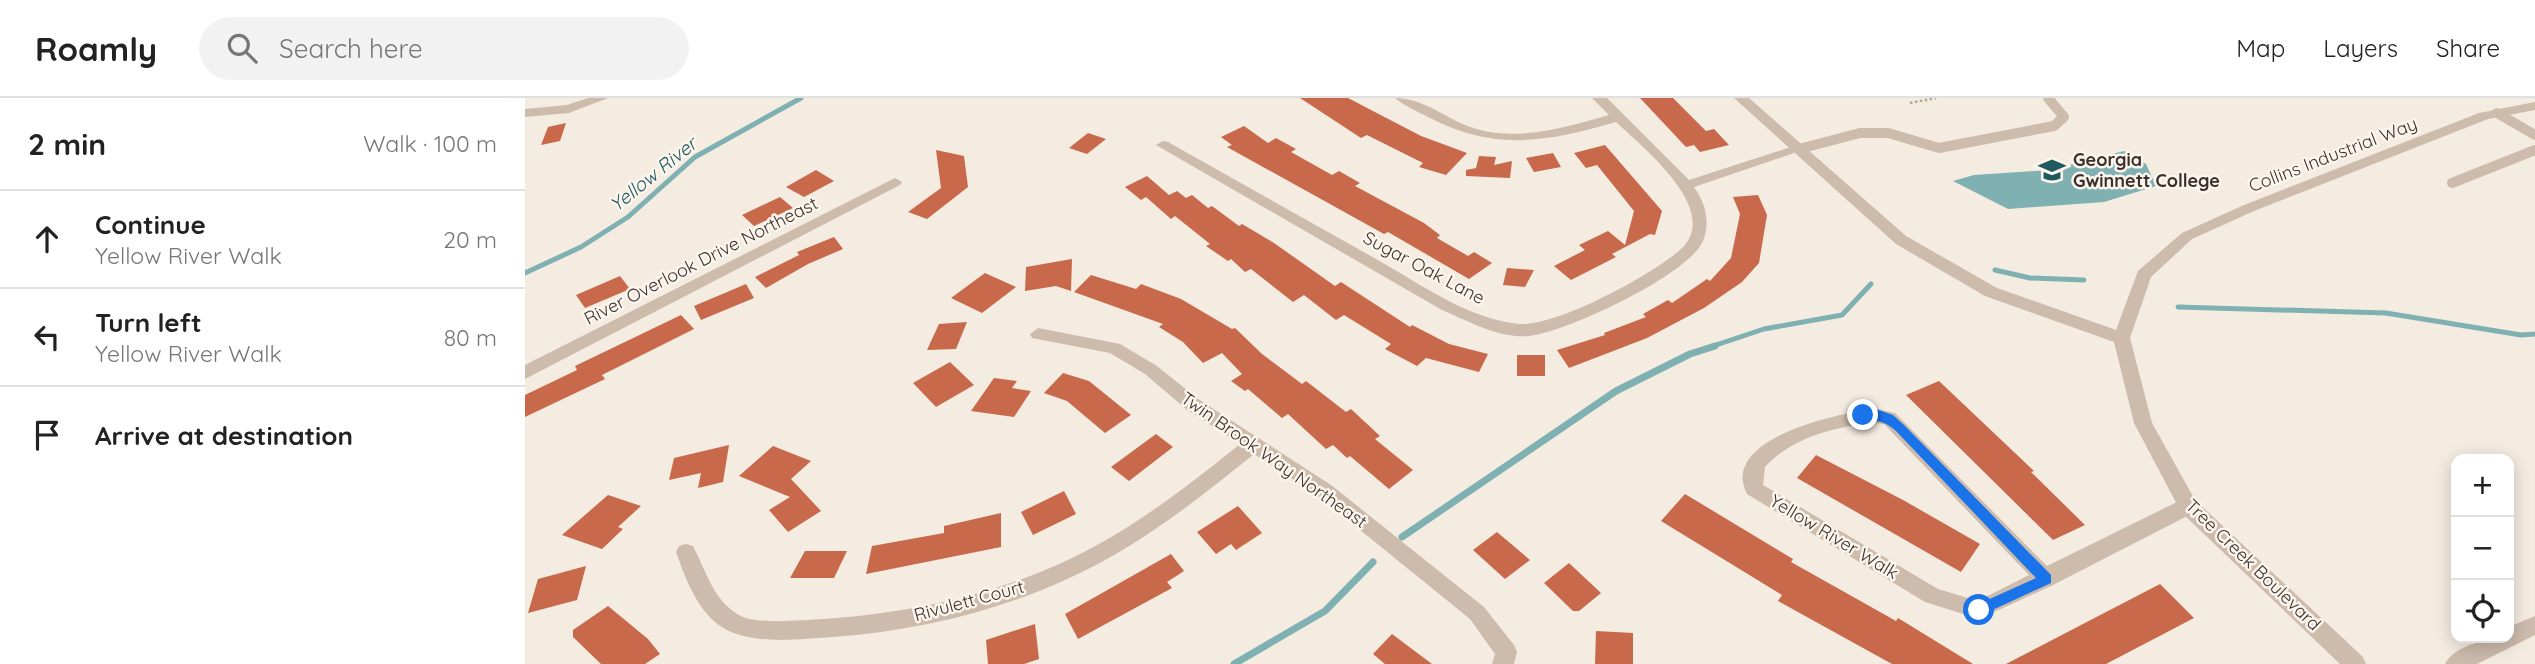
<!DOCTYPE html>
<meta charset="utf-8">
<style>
:root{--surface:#fff;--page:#f2f2f2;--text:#222;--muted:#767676;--line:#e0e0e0}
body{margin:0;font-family:Quicksand,sans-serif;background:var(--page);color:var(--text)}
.controls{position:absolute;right:21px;bottom:21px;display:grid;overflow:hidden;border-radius:14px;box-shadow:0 4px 18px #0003}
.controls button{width:63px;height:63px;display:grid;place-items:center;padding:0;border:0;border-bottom:2px solid var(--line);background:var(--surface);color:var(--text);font:35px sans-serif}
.stop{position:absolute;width:21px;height:21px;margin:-16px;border:5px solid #1a73e8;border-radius:50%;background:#fff}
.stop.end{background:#1a73e8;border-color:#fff;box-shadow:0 2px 7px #0008}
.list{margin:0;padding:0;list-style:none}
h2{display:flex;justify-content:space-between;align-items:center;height:91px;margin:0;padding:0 28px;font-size:30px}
h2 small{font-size:23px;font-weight:400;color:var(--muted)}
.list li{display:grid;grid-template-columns:46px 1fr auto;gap:21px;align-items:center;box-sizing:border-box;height:98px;padding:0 28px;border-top:2px solid var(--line)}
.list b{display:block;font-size:26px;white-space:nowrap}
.list p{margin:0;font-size:23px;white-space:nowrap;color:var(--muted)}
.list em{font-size:23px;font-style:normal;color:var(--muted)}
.icon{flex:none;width:38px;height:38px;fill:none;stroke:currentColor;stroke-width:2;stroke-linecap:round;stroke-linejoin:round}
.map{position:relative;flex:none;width:2010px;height:566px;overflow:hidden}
header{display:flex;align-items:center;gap:42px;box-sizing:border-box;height:98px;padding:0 35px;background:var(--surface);border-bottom:2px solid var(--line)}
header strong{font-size:33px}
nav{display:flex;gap:38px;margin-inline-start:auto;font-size:24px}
.search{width:490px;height:63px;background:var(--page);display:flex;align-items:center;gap:18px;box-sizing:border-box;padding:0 24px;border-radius:38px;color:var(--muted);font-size:26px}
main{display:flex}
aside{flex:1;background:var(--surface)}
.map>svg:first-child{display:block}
.water{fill:#7fb0b2}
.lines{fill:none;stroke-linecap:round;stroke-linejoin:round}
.stream-far1{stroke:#7fb0b2;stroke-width:5}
.stream{stroke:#7fb0b2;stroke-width:7}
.building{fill:#c8694b}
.path{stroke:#b9a596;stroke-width:2.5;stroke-dasharray:2.5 2.5;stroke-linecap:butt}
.service{stroke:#cdbbac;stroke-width:10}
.minor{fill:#cdbbac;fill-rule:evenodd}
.tertiary{fill:#cdbbac;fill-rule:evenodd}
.route{fill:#1a73e8}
.labels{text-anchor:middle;stroke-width:5;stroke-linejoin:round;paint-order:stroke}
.street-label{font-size:18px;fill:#3b302b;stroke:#fbf5ee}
.poi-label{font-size:18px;font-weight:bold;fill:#3b302b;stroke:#fbf5ee;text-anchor:start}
.water-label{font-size:19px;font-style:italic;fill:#1f5a5e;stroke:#fbf5ee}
</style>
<header>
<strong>Roamly</strong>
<div class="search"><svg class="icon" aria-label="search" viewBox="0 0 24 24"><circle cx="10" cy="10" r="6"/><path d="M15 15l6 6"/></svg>Search here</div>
<nav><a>Map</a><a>Layers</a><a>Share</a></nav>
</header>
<main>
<aside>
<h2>2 min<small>Walk · 100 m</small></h2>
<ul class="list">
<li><svg class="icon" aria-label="ahead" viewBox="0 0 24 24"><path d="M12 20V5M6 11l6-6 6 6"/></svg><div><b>Continue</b><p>Yellow River Walk</p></div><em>20 m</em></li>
<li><svg class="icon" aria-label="left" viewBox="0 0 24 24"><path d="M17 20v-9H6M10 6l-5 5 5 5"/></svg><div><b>Turn left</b><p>Yellow River Walk</p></div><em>80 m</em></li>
<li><svg class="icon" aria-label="arrive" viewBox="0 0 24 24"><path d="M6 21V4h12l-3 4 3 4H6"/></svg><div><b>Arrive at destination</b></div></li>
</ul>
</aside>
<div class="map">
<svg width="2010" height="566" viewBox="0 0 2010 566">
<rect width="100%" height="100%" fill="#f4ebe1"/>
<!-- water -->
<path class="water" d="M 1599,53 L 1621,66 L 1631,88 L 1579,104 L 1483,111 L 1428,83 L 1449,77 L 1524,72 Z"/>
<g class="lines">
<!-- stream-far1 -->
<path class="stream-far1" d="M 1470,172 L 1505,180 L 1559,182
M 0,175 L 56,149 L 103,119 L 170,59 L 276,0
M 1653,209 L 1861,215 L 1996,237 L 2010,236
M 1185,249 L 1239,231 L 1317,217 L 1346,186"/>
<!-- stream -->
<path class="stream" d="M 877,439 L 1091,293 L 1165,256 L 1190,248
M 709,566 L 800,513 L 848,464"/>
</g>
<!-- building -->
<path class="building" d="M 775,0 L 823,0 L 896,38 L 942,55 L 921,77 L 894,69 L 898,65 L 842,37 L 836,40 Z
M 1115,0 L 1148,0 L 1181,33 L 1189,31 L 1204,47 L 1175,54 L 1169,47 L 1161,49 Z
M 41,25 L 35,43 L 16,47 L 23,29 Z
M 719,28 L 743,45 L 751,40 L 771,51 L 766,54 L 807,77 L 814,73 L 835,85 L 830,88 L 899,125 L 915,137 L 912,140 L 943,158 L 949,154 L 967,165 L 944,181 L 863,134 L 859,136 L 702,49 L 707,47 L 696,39 Z
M 563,35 L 581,41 L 562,56 L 544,50 Z
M 1080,47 L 1137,113 L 1130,137 L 1125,136 L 1087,156 L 1091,159 L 1046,182 L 1029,168 L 1060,152 L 1054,147 L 1083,133 L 1100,147 L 1109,113 L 1072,67 L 1061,70 L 1049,55 Z
M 411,52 L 439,58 L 443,89 L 402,121 L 383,114 L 416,90 Z
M 1028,55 L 1036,69 L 1009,74 L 1001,60 Z
M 954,58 L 971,59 L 969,67 L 987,63 L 985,80 L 941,78 L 941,72 L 951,70 Z
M 291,72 L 309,83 L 279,99 L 261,89 Z
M 622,78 L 644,97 L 652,93 L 661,100 L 667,97 L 683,110 L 687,108 L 714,128 L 717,126 L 749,145 L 810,188 L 816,184 L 885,229 L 887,227 L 924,246 L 963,256 L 954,274 L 901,260 L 892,268 L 860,251 L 866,246 L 819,217 L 811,222 L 779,197 L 768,204 L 726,171 L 720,174 L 706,161 L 703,163 L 681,148 L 685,146 L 650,118 L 646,121 L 621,99 L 616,102 L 600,89 Z
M 1233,97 L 1242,117 L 1234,165 L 1217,184 L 1179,210 L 1122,240 L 1044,270 L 1032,252 L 1080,237 L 1079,235 L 1121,219 L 1118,216 L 1143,202 L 1147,205 L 1182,181 L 1185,183 L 1206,160 L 1215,116 L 1208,99 Z
M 255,99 L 268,110 L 229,128 L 217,117 Z
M 309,139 L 318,151 L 283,166 L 241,190 L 230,179 L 274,157 L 272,154 Z
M 547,161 L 546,193 L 531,188 L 500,193 L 501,169 Z
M 982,170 L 1009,172 L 1000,189 L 978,187 Z
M 460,175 L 491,189 L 457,215 L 426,200 Z
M 566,177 L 611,191 L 616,186 L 656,201 L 707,231 L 710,230 L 737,256 L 777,286 L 781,283 L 821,314 L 826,311 L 855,338 L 850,341 L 888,372 L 864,391 L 825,358 L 822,360 L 808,347 L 801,351 L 763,316 L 757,320 L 723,291 L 720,293 L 706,283 L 717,276 L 697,255 L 678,265 L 658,244 L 634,229 L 638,226 L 549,194 Z
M 95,178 L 105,191 L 60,210 L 51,197 Z
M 221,186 L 229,200 L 176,222 L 169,208 Z
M 156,217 L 169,231 L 77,277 L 80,281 L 0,319 L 0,297 L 52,272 L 50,268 Z
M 442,224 L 431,251 L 402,252 L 414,226 Z
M 992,257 L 1020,257 L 1020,278 L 992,278 Z
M 425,264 L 449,287 L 411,309 L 388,285 Z
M 538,275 L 564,283 L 606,317 L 580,335 L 542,303 L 519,295 Z
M 469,280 L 492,283 L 487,290 L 506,293 L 489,319 L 446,313 Z
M 1414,283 L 1509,373 L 1506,374 L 1560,427 L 1528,442 L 1381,297 Z
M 631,336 L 648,349 L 604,383 L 586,369 Z
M 204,347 L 198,384 L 173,390 L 176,375 L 144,382 L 149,360 Z
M 248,348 L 286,363 L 266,381 L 296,413 L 263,434 L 244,412 L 265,399 L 214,378 Z
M 1291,357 L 1378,402 L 1455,446 L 1436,474 L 1272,380 Z
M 539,393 L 551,416 L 508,437 L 496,414 Z
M 1160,396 L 1268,461 L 1266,464 L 1371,523 L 1373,520 L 1448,566 L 1367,566 L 1253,503 L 1257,497 L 1136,423 Z
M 83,397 L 116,408 L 93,429 L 98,431 L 77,451 L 37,437 Z
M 713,408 L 737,435 L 711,452 L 706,446 L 691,456 L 672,434 Z
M 476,415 L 476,449 L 341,476 L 347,448 L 419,435 L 419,428 Z
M 972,434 L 1005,462 L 980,481 L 948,452 Z
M 280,453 L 322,453 L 309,480 L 265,480 Z
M 646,456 L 659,473 L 642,484 L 647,490 L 553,541 L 540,516 Z
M 1044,465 L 1076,495 L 1054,513 L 1048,513 L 1019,485 Z
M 61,468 L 52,502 L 3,515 L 13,481 Z
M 1635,486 L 1669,520 L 1581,566 L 1481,566 Z
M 83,508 L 123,541 L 135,556 L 120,566 L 76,566 L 48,539 L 48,532 Z
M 510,526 L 514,561 L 499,566 L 463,566 L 461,542 Z
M 1071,533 L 1108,535 L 1108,566 L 1070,566 Z
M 867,536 L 907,566 L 860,566 L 848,556 Z"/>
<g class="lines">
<!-- path -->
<path class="path" d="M 1385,5 L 1411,0"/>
<!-- service -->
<path class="service" d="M 1972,15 L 2010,37
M 1274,51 L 1335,35 L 1363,35 L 1414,50 L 1529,28 L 1539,19 L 1523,0
M 1927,85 L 2010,52"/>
<!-- minor -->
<path class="minor" d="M 63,0 L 83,0 L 44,15 L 0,19 L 0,11 L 42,7 Z
M 870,0 C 897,0 916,17 940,27 C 986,46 1038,30 1084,17 L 1067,0 L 1082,0 L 1164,82 L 1269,48 L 1274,47 L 1281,51 L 1169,89 C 1181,106 1186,126 1177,145 C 1160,178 1042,234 1004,238 C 975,241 943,223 917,212 L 631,47 L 638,43 L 643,44 C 712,83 782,122 851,161 C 894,185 944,222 995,226 C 1033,228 1127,177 1156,151 C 1198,112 1116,48 1091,24 C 1021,44 970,54 903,19 C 892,13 879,8 870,0 Z
M 370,80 L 377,84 L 375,87 L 0,281 L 0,267 Z
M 513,230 L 595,246 L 632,268 L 673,301 L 806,387 L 959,509 L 989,547 L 992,554 L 989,566 L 967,566 L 970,556 L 945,521 L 792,397 L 729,356 C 677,398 623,441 563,471 C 485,511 395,533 308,539 C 275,541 232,547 202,532 C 174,518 161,482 151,454 L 154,448 L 161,446 L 168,448 C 181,473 188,502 214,517 C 230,527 278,522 298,521 C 384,515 471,497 549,459 C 609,430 663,388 715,346 L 661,311 L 620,276 L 585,255 L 507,240 L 505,236 Z
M 1351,311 L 1370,315 L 1522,468 L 1656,402 L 1663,400 L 1670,402 L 1673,408 L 1670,414 L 1528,487 L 1454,521 L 1400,504 L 1222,396 C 1193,340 1317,314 1351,311 ZM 1351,325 L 1359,326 L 1504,477 L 1453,503 L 1413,491 L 1238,387 L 1240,369 C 1267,339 1312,328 1351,325 Z"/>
<!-- tertiary -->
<path class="tertiary" d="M 1209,0 L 1224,0 L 1381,138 L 1472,190 L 1591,232 L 1613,173 L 1657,135 L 1719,107 L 1954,15 L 2010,4 L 2010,12 L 1963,21 L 1729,113 L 1667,141 L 1626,179 L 1605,240 L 1627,325 L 1670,402 L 1838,559 L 1841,566 L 1815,566 L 1656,414 L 1609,325 L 1589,244 L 1460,198 L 1371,146 Z
M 2010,518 L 2010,537 L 1952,566 L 1920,566 C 1929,547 1965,540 1984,540 L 1984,529 Z"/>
</g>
<!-- route -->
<path class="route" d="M 1351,311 L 1368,317 L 1379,327 L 1526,477 L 1526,485 L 1459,516 L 1449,516 L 1449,508 L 1511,480 L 1371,333 C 1353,317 1342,326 1333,317 L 1338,313 Z"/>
<!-- icons -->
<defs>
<symbol id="university-bare" viewBox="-9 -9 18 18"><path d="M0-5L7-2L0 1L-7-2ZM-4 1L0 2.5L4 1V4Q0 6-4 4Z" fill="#1f5a5e" stroke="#fbf5ee" stroke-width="2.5" paint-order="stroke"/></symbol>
</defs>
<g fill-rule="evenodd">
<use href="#university-bare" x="1508" y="53" width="38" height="38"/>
</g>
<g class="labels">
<!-- street labels -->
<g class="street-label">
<text transform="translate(1808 57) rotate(-21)" y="6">Collins Industrial Way</text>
<text transform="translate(176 163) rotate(-27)" y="6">River Overlook Drive Northeast</text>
<text transform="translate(899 170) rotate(28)" y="6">Sugar Oak Lane</text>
<text transform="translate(749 362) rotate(35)" y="6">Twin Brook Way Northeast</text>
<text transform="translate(1309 439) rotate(31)" y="6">Yellow River Walk</text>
<text transform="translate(1728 467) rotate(44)" y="6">Tree Creek Boulevard</text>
<text transform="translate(444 503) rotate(-15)" y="6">Rivulett Court</text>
</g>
<!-- poi labels -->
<g class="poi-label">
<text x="1548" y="68">Georgia<tspan x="1548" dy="21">Gwinnett College</tspan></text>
</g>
<!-- water labels -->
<g class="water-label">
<text transform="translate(128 76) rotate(-39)" y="7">Yellow River</text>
</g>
</g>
</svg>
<div class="controls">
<button>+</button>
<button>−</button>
<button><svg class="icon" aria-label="locate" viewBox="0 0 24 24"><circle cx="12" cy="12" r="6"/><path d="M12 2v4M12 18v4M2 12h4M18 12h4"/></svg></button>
</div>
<div class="stop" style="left:1454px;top:512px"></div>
<div class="stop end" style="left:1338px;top:317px"></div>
</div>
</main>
